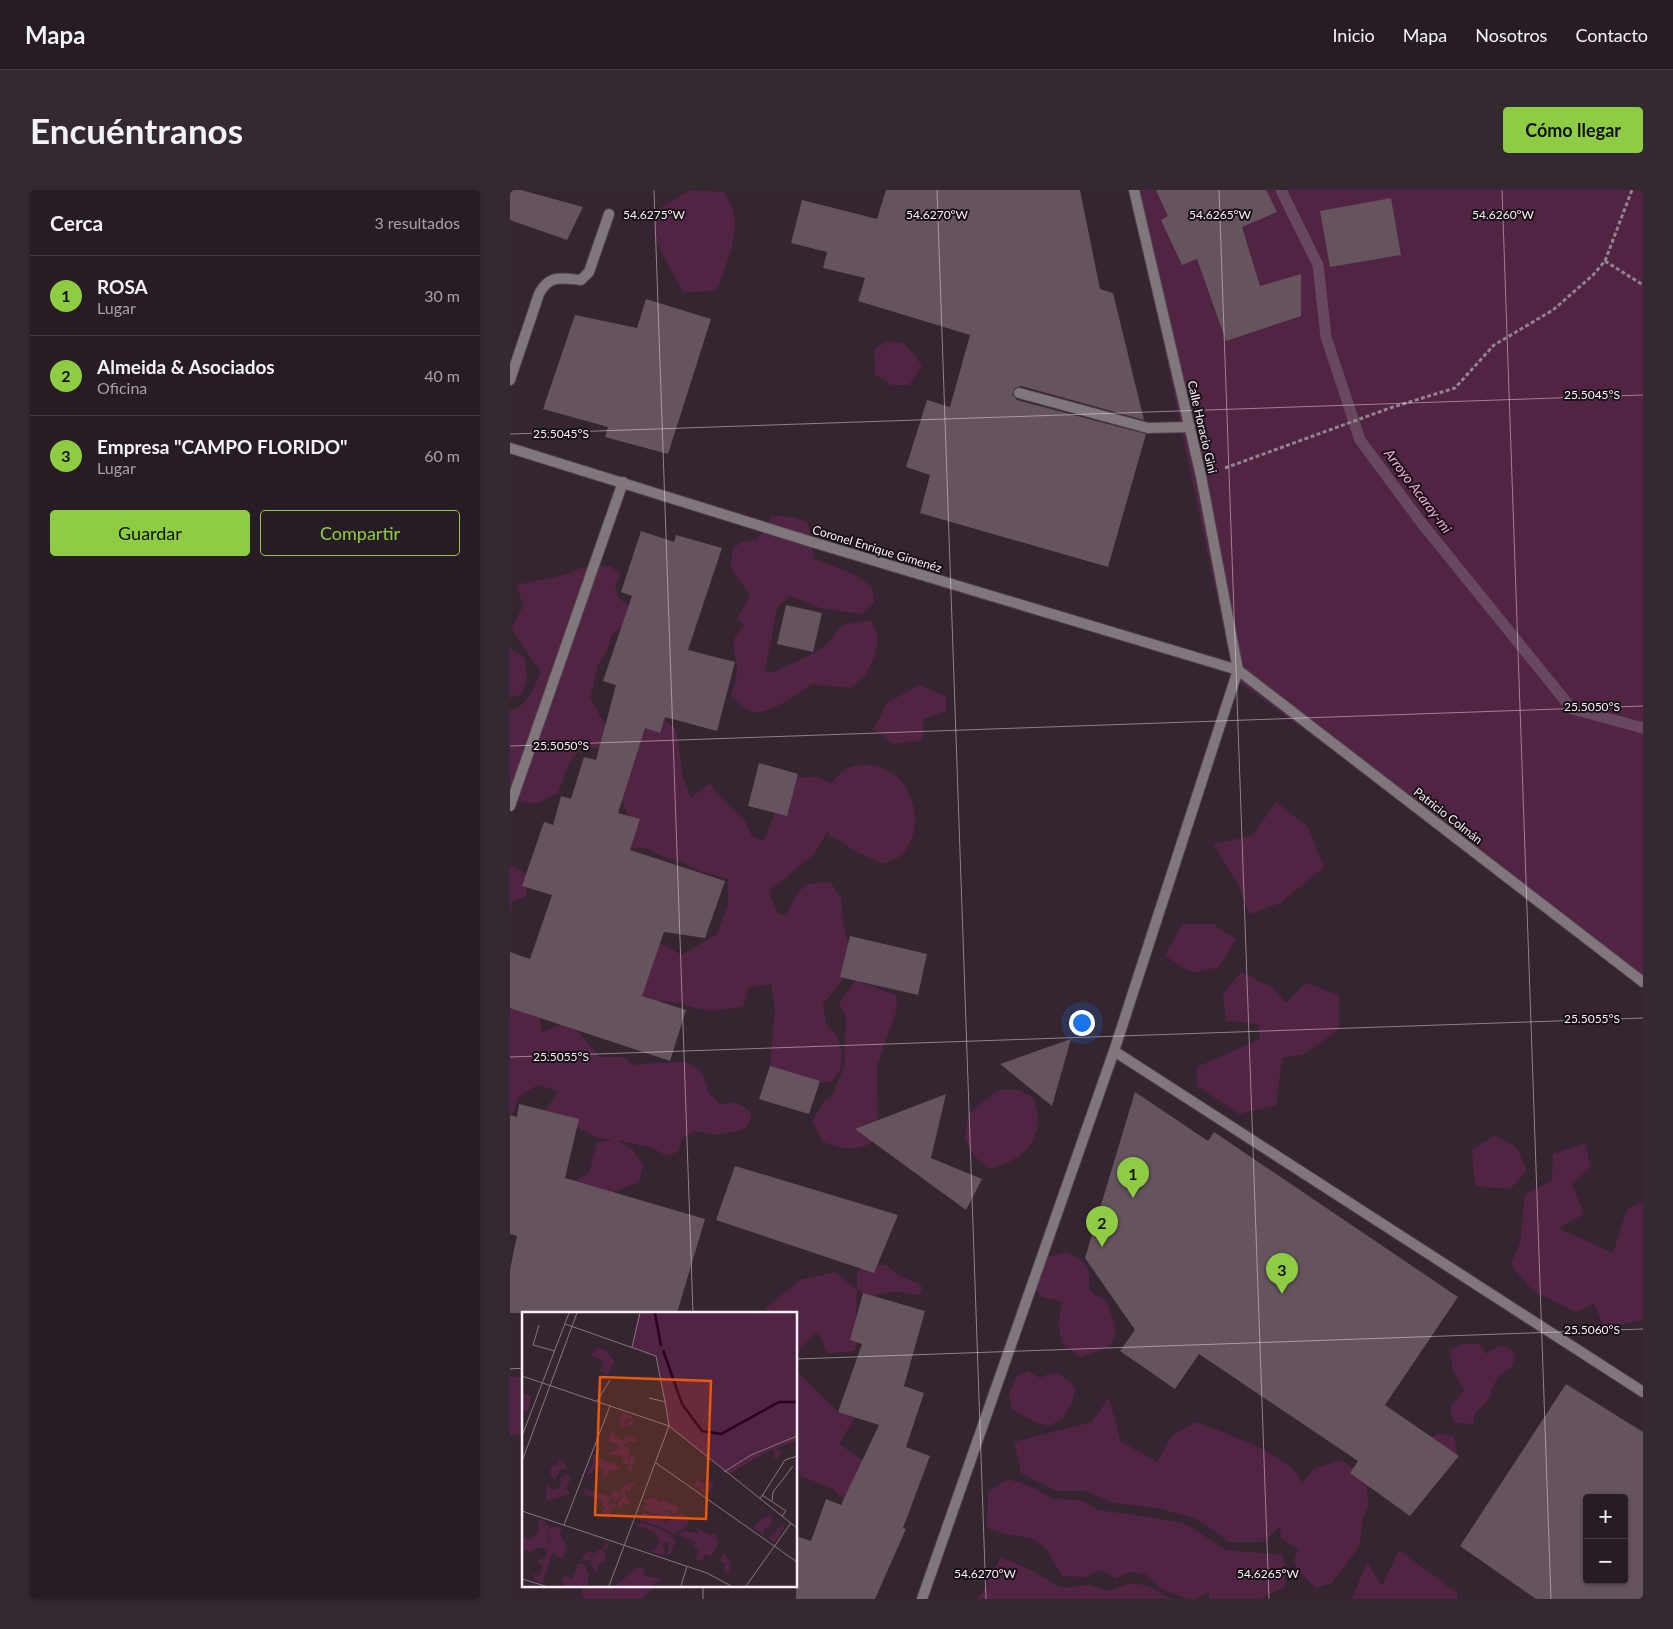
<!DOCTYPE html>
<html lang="es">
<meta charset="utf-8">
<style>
:root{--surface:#281c24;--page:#342931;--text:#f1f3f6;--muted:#a5a1a6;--line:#443a41;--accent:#8ecd43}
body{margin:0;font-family:Lato,sans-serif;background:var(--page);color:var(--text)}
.controls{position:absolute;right:15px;bottom:15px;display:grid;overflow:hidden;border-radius:5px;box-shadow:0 1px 4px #0004}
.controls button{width:45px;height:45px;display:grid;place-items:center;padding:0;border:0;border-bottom:1px solid var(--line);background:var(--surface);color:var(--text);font:25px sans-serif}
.you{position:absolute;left:571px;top:832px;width:18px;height:18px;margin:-12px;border:4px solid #fff;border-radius:50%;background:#1a73e8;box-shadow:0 0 0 8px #1a73e833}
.badge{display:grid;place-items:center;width:32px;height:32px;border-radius:50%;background:var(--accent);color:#111;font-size:16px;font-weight:700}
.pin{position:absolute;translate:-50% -41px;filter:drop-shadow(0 1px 2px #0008)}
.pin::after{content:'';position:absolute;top:26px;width:18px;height:15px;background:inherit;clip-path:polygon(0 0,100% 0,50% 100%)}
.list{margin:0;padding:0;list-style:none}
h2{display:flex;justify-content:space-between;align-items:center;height:65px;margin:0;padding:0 20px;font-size:21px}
h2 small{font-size:16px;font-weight:400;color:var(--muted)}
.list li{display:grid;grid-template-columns:32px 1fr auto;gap:15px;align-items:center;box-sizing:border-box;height:80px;padding:0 20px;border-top:1px solid var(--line)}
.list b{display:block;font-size:19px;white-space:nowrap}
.list p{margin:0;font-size:16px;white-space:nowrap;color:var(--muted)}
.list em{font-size:16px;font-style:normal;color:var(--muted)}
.actions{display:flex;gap:10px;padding:15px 20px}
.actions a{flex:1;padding:11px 0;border:1px solid var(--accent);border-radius:5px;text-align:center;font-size:18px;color:var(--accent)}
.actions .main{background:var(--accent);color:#111}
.map{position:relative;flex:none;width:1133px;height:1409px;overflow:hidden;border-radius:5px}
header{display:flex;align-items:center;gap:30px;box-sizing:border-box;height:70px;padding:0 25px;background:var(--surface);border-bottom:1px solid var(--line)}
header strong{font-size:24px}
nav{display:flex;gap:28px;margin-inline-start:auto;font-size:18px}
.intro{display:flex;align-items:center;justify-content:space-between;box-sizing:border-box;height:120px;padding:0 30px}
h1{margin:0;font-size:35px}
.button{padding:12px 22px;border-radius:5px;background:var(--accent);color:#111;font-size:18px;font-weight:700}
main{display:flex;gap:30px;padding:0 30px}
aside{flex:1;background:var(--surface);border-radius:5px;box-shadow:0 1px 4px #0004}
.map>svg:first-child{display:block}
.green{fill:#522444}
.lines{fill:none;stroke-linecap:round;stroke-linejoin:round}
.stream{stroke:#68485e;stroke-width:11}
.building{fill:#65535e;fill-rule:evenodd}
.lane-casing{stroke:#51414c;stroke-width:12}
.street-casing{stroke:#51414c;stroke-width:12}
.path{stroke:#92848d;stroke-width:3;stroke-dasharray:4 2.5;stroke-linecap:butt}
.lane{stroke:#80777d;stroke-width:10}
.street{stroke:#80777d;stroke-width:10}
.ticks{fill:none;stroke:#fcf0f7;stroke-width:1;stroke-opacity:0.45}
.labels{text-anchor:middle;stroke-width:4;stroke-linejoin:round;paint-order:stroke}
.street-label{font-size:12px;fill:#fcf0f7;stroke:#181116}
.water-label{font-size:14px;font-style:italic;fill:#f7a6db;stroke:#181116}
.inset-river{fill:none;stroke:#28001d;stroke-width:2.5}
.inset-road{fill:none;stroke:#857680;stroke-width:1}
.view{fill:#e8590c;fill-opacity:0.15;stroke:#e8590c;stroke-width:2.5}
.inset-edge{fill:none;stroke:#fcf0f7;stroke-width:2.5}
.ticks-label{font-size:12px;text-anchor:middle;fill:#fcf0f7;stroke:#181116;stroke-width:4;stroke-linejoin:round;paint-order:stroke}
</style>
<header>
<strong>Mapa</strong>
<nav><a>Inicio</a><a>Mapa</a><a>Nosotros</a><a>Contacto</a></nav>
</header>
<div class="intro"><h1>Encuéntranos</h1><a class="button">Cómo llegar</a></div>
<main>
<aside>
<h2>Cerca<small>3 resultados</small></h2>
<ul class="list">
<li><span class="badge">1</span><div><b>ROSA</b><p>Lugar</p></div><em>30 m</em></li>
<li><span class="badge">2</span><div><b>Almeida &amp; Asociados</b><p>Oficina</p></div><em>40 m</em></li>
<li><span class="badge">3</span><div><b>Empresa &quot;CAMPO FLORIDO&quot;</b><p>Lugar</p></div><em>60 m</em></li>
</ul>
<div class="actions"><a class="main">Guardar</a><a>Compartir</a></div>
</aside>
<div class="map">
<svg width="1133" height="1409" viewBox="0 0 1133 1409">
<rect width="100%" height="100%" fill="#352530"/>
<!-- green -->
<path class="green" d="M 180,0 L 214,2 C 217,8 221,14 223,20 C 230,47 215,77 206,101 L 173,102 L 158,75 L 144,45 L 147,20 Z
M 621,0 L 1133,0 L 1133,789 L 724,488 Z
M 377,151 L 393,153 L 403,163 L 412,176 L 399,195 L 382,195 L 365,184 L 364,160 Z
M 262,326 L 283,327 L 298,333 L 304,369 L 346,385 L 362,397 L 364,413 L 351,424 L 310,418 L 280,406 L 267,418 L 255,481 L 265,482 C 280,472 300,468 314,456 C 321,451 326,442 332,435 L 361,430 L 368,447 L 365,465 L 356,485 L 340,498 L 302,494 C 289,503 257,527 241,521 C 234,519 227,511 221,507 C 223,498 227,488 227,479 C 227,458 215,454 235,435 L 227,429 L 240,406 L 220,376 L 223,359 L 231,352 L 247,350 Z
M 100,376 L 111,384 L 105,395 L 108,407 L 119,417 L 115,436 L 102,443 L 97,461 L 88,475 L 80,509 L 98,539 L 90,559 L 73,556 L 60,571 L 48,603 L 26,614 L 0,610 L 0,520 C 17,518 25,496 31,482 L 1,439 L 13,416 L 7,395 L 58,384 L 70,378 Z
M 0,458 L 15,468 L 17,489 L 12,504 L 0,508 Z
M 409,495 L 436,506 L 436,521 L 413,529 L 413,550 L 384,554 L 364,539 L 377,513 Z
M 147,524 L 166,539 L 173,588 L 181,608 L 200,593 L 206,603 L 235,631 L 242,646 L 254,651 L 264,626 L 263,614 L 284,588 L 308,587 L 321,593 C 326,589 332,580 338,578 C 389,559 425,625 393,663 C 389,668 379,671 373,674 L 343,660 L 333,652 L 319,646 L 318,641 L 304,664 L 259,701 L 266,722 L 276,726 L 286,705 L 296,694 L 320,692 L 331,707 L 333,733 L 343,777 L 313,814 L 316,833 L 327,846 L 332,864 L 330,880 L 321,892 L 284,893 L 260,876 L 265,819 L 261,794 L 238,798 L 233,817 L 200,821 L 181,817 L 171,813 L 147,811 L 131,805 L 131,760 L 152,754 L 172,765 L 207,744 L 218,714 L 218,689 L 193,682 L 173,673 L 151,666 L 137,658 L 114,658 L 121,636 L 112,609 L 114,546 Z
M 766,612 L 798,637 L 814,677 L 770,713 L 739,724 L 728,694 L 703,654 L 742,646 Z
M 0,676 L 5,677 L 18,685 L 16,706 L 2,712 L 0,732 Z
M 672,734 L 703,734 L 726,749 L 709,777 L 682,783 L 655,766 Z
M 731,782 L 763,798 L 776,813 L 796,793 L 829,805 L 829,839 L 794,864 L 772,868 L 766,915 L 729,924 L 687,896 L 687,877 L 750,849 L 748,834 L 716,831 L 713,804 Z
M 346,790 L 386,805 L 387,819 L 367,875 L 368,938 L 364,951 C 344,963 334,959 313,952 L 302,931 L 314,911 L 322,906 L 334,876 L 336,828 L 329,812 Z
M 0,801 L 30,828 L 31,842 L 51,835 L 67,840 L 89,867 L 114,867 L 119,873 L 127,875 L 144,873 L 177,872 L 192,883 L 199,904 L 211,915 C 224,910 229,913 240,921 L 241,928 L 236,938 C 216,945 205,946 185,941 L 171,949 L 169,961 L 157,966 L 140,957 L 107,950 L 123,960 L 133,975 L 129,992 L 89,1008 L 54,995 L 79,984 L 87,952 L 103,950 L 86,947 L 69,938 L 57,940 L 34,923 L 48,901 L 28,895 L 9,906 L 4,921 L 0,926 Z
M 488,900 L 509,900 L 523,908 C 525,914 528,921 528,927 C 529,957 505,973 479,979 L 464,966 L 455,948 L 458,924 Z
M 985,945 L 1007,958 L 1017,981 L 1000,999 L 965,996 L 962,960 Z
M 1075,953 L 1081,977 L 1062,994 L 1074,1024 L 1048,1038 L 1103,1063 L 1117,1019 L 1133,1012 L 1133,1130 L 1095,1138 L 1084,1114 L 1066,1122 L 1023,1101 L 1001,1075 L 1010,1053 L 1015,1004 L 1042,991 L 1043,964 Z
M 557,1062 C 577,1073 581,1076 579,1100 L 597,1112 L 605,1135 L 605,1148 L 597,1158 L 570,1167 L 552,1153 L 548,1135 L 552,1112 L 530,1106 L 523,1093 L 531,1069 Z
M 355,1075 L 376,1075 L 390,1086 L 411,1095 L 412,1103 L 405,1105 L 393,1102 L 380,1102 L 362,1106 L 347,1100 L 346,1129 L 351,1144 L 344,1161 L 317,1163 L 308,1141 L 289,1160 L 287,1181 L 328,1222 L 345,1227 L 329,1254 L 361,1276 L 337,1311 L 321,1298 L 291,1286 L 286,1279 L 286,1123 L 257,1123 L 256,1118 L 290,1090 L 325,1082 L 347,1100 L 347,1083 Z
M 952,1154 L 969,1154 L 977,1164 C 987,1155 995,1153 1005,1163 L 1003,1176 L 989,1185 L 983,1196 L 978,1211 L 965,1223 L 963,1234 L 944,1233 L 940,1218 L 954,1200 L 943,1180 L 939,1160 Z
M 518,1181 L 530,1188 L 538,1184 L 548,1183 L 562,1194 L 565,1200 L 562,1212 L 553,1228 L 539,1236 L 522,1231 L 502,1219 L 499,1203 L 507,1186 Z
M 0,1186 L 14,1188 L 14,1245 L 7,1244 L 0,1247 Z
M 599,1207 L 610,1251 L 647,1272 L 662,1246 L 686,1232 C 713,1243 783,1265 792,1293 L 804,1279 L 831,1270 L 845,1280 L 857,1296 L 858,1315 L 853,1329 L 849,1357 L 822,1393 L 806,1398 L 788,1381 L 784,1371 L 788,1359 L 771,1348 L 770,1337 L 753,1352 L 719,1352 L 687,1329 L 651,1319 L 601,1312 L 576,1301 L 547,1301 L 511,1283 L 504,1252 L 582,1232 Z
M 930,1244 L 944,1246 L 947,1263 L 943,1271 L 919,1248 Z
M 498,1289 L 522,1297 L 543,1309 L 571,1310 L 588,1320 L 646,1328 L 676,1334 L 716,1360 L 773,1365 L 775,1397 L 750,1409 L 699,1409 L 699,1402 L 686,1409 L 679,1409 L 651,1399 L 635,1384 L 619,1382 L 606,1388 L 591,1380 L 575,1387 L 552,1386 L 536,1358 L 521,1348 L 497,1344 L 477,1338 L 478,1302 Z
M 889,1360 L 947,1403 L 947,1409 L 842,1409 L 857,1372 L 872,1396 Z
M 491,1367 L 523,1381 L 551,1398 L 580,1395 L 597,1401 L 622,1393 L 639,1396 L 661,1409 L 467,1409 L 473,1401 Z
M 71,1395 L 148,1395 L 131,1409 L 75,1409 L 72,1403 Z"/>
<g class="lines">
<!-- stream -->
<path class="stream" d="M 771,0 L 808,75 L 816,147 L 850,250 L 910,331 L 1062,519 L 1133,538"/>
</g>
<!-- building -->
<path class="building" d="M 0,0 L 11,0 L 73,17 L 57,50 L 0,30 Z
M 376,0 L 570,0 L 590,99 L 603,103 L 634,230 L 511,196 L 505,198 L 502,204 L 507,210 L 636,244 L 598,377 L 410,323 L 420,285 L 396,277 L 417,210 L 440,217 L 460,145 L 348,111 L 355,88 L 313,78 L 317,62 L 281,53 L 292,10 L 367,29 Z
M 646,0 L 756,0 L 767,22 L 732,37 L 750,96 L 791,84 L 791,126 L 716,151 L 687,69 L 672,75 L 651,30 L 658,26 Z
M 881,8 L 891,65 L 820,77 L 810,21 Z
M 136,109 L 201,129 L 158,264 L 95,247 L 98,237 L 33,219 L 65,125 L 127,138 Z
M 131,341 L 164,352 L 166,345 L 212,358 L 178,460 L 225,472 L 207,541 L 155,527 L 150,543 L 135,538 L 108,623 L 130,629 L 120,660 L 215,691 L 195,748 L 154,742 L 132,806 L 176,820 L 160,871 L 0,818 L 0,762 L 20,769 L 42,705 L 12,696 L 34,632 L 43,635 L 51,606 L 61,609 L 74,567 L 86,570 L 106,495 L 93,491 L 122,406 L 111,402 Z
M 276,415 L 312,423 L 303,462 L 267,454 Z
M 249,573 L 288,584 L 277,626 L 238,616 Z
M 340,746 L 417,764 L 408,805 L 330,787 Z
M 561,849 L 542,916 L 490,874 Z
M 260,876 L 310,891 L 299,924 L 249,909 Z
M 625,902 L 698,951 L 704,942 L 948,1107 L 875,1215 L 949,1266 L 900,1326 L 840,1283 L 848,1271 L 689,1164 L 665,1199 L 610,1161 L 625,1140 L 575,1068 Z
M 436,904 L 421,968 L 472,989 L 456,1020 L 345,939 Z
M 9,914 L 69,929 L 55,988 L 195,1029 L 167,1123 L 0,1123 L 0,1079 L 7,1046 L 0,1044 L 0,925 L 7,927 Z
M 225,976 L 388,1025 L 364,1083 L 206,1030 Z
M 353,1103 L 415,1121 L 394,1196 L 414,1203 L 396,1257 L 420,1266 L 393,1338 L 396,1339 L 365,1409 L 286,1409 L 286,1346 L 301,1351 L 316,1309 L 331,1315 L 369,1235 L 328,1222 L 352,1154 L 340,1150 Z
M 1056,1194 L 1133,1242 L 1133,1409 L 1026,1409 L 950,1356 ZM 1077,1308 L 1114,1308 L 1114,1390 L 1077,1390 Z"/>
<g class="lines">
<defs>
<path id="lane" d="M 0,190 L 29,104 C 39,84 52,88 71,90 L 79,82 L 99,24
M 509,203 L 638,238 L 680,237"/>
<path id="street" d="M 0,258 L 302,352 L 728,480 L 1133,792
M 0,616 L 113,292
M 604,861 L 1133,1202
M 412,1409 L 604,861 L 728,480 L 691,286 L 624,0"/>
</defs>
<!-- lane casing -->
<use href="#lane" class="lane-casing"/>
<!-- street casing -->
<use href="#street" class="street-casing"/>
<!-- path -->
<path class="path" d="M 1095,71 L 1133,95
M 715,278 L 880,218 L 945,198 L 984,155 L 1043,120 L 1083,85 L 1095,71 L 1122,0"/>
<!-- lane -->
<use href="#lane" class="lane"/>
<!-- street -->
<use href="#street" class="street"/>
</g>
<!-- ticks -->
<path class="ticks" d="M 144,0 L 183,1123M 427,0 L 476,1409M 709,0 L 759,1409M 992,0 L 1041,1409M 0,244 L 1133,205M 0,556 L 1133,516M 0,867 L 1133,828M 286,1169 L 1133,1139M 0,1179 L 14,1178M 193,1395 L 193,1409"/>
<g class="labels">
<!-- street labels -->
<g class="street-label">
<text transform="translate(692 237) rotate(77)" y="4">Calle Horacio Gini</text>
<text transform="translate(367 359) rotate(17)" y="4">Coronel Enrique Gimenéz</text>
<text transform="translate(938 626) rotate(38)" y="4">Patricio Colmán</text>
</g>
<!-- water labels -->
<g class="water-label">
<text transform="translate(908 301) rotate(53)" y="5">Arroyo Acaray-mi</text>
</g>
</g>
<!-- overview -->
<g transform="translate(12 1122)">
<rect width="275" height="275" fill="#352530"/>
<path d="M 117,1 L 275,1 L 275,129 L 252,137 L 261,140 L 255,146 L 252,146 L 251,137 L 207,162 L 147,115 L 135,44 L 110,35 ZM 75,36 L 82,37 L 93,49 L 85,63 L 77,58 L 82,53 L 79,47 L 69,44 ZM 0,80 L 9,84 L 6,99 L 0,99 ZM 99,100 L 112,105 L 111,108 L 104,106 L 101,113 L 112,108 L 111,113 L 98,115 ZM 88,117 L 100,129 L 104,123 L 115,126 L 114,131 L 107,129 L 101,134 L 108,135 L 106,146 L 107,149 L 109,143 L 113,145 L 109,160 L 104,157 L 107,153 L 100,151 L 101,143 L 87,143 L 88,140 L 96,138 L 97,133 L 87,130 ZM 71,141 L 84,150 L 92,151 L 98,157 L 87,159 L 87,162 L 80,167 L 83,158 L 78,157 L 77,153 L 63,166 L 71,151 ZM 37,146 L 45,154 L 44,157 L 39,157 L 33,168 L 28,161 L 30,154 L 36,153 ZM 46,162 L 49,165 L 45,175 L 47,182 L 30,188 L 24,187 L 24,173 L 30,178 L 38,176 L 39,166 ZM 180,162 L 177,170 L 182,172 L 186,167 L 192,173 L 188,179 L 181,180 L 172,173 ZM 111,171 L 114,174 L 108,174 L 108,180 L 104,178 L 102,181 L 110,193 L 101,191 L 100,195 L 90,195 L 87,206 L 81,204 L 81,197 L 88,191 L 96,193 L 101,184 L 93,188 L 90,185 L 83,195 L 79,192 L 82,189 L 61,182 L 63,177 L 89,185 L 92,178 L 100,181 L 99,175 ZM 132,185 L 137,191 L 141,188 L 157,195 L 152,204 L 148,199 L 125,193 L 149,201 L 141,211 L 160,201 L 166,205 L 167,213 L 151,223 L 146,218 L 116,207 L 121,200 L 127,203 L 136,203 L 120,197 L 125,193 L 123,189 ZM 249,203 L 250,211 L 246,217 L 242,216 L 242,222 L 231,216 L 241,206 ZM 20,207 L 27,216 L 24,221 L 31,214 L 40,216 L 38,223 L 45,235 L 41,246 L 34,244 L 31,239 L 20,272 L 15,270 L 10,262 L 18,264 L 21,253 L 14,249 L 23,246 L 29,230 L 24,222 L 28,231 L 26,237 L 15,236 L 9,240 L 1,237 L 0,229 L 2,224 L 8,228 L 17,219 L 16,209 ZM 120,210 L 146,220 L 153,228 L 149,242 L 143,243 L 147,236 L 146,230 L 139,232 L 143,239 L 141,243 L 125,238 L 132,238 L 138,231 L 132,219 L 113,214 ZM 262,211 L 262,217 L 258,218 L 259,222 L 251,231 L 247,225 ZM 173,216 L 190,223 L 193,221 L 197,230 L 188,247 L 188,243 L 182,243 L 181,251 L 179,247 L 174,248 L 176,237 L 170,236 L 174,230 L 157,223 L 161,219 L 178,222 ZM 84,230 L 88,233 L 82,238 L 84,248 L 75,253 L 77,259 L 75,261 L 68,252 L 71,244 L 67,242 L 70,247 L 62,249 L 60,245 L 67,239 L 73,242 L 76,238 L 81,238 ZM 201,240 L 209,252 L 207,263 L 201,259 L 204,253 L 198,249 ZM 56,252 L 62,252 L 67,264 L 65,274 L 39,274 L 43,273 L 39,268 L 42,262 L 50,268 ZM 117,255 L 123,258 L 122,263 L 141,268 L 129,274 L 92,274 Z" fill="#522444"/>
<path class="inset-river" d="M 133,1 L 139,34M 141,38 L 160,92 L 180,119 L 199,122 L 257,90 L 275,90"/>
<path class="inset-road" d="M 43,12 L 134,44 L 144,95 L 147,114 L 87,274M 17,13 L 11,33 L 33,39M 110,35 L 118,1M 0,64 L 147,114 L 275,216M 127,86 L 144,90M 75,89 L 88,68M 0,124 L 47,1M 0,149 L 55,1M 134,151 L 275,250M 202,160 L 229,143 L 275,124M 240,183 L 264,199 L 260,204M 238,187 L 263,148 L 275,144M 250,189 L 251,180 L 271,154M 0,199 L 185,261 L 209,274M 42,213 L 88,94M 0,267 L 23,274M 159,274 L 165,254M 224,274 L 269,211"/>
<path class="view" d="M 78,65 L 189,69 L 184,207 L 73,203 Z"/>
<rect width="275" height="275" class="inset-edge"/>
</g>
<g class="ticks-label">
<text x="144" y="29">54.6275°W</text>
<text x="427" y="29">54.6270°W</text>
<text x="710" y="29">54.6265°W</text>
<text x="993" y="29">54.6260°W</text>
<text x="1082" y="209">25.5045°S</text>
<text x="51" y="248">25.5045°S</text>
<text x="1082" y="521">25.5050°S</text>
<text x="51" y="560">25.5050°S</text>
<text x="1082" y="833">25.5055°S</text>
<text x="51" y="871">25.5055°S</text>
<text x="1082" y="1144">25.5060°S</text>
<text x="475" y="1388">54.6270°W</text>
<text x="758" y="1388">54.6265°W</text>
</g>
</svg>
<div class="controls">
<button>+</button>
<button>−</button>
</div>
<div class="you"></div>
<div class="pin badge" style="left:623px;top:1008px">1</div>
<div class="pin badge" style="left:592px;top:1057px">2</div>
<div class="pin badge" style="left:772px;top:1104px">3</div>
</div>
</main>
